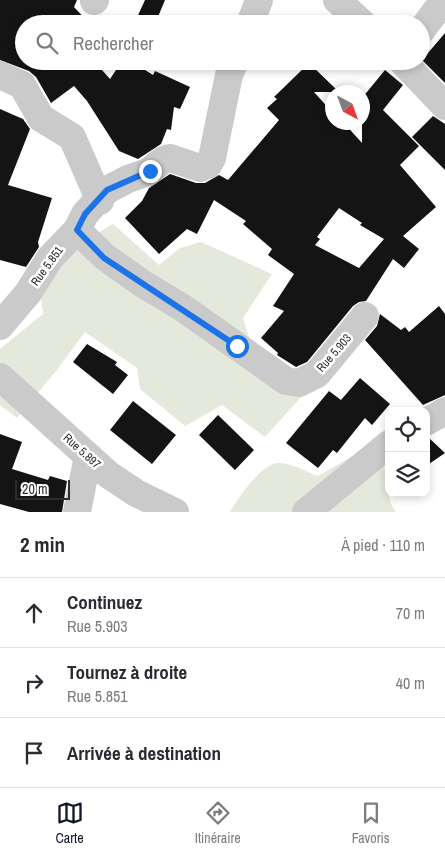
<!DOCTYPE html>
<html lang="fr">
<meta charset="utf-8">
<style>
:root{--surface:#fff;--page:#f2f2f3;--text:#2b2b33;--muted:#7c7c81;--line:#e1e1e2;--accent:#111827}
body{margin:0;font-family:"Archivo Narrow",sans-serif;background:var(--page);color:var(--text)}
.controls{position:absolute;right:15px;bottom:15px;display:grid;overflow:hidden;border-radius:10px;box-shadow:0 2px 8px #0003}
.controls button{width:45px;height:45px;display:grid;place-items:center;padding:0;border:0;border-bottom:1px solid var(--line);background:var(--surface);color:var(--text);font:25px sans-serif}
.compass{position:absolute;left:325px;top:85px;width:45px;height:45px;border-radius:50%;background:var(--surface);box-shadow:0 2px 8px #0003;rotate:139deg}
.scale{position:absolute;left:15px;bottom:12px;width:55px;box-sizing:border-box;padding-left:5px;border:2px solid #2d2d2d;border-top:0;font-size:14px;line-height:18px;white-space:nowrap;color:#2d2d2d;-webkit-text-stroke:4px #fff;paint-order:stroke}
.stop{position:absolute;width:15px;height:15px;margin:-11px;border:4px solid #1a73e8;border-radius:50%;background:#fff}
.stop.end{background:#1a73e8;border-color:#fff;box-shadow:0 1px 5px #0008}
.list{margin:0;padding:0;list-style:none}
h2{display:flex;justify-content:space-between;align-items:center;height:65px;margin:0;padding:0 20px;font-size:21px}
h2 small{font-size:16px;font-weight:400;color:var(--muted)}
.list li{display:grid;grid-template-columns:32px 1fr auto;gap:15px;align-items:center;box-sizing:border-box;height:70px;padding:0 20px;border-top:1px solid var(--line)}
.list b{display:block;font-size:19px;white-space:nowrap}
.list p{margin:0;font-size:16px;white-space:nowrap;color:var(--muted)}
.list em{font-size:16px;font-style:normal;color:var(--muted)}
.icon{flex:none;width:28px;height:28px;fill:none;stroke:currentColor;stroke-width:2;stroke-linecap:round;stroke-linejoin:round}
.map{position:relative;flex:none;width:445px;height:512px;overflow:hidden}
.search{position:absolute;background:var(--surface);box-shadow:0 2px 8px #0003;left:15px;right:15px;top:15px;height:55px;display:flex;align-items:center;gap:12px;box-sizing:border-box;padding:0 18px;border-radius:28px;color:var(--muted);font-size:19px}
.sheet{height:275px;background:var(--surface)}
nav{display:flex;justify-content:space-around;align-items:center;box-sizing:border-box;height:70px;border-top:1px solid var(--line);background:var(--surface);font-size:14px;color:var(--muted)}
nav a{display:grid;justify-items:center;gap:2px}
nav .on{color:var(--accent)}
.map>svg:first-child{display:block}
.green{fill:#e4e9dc}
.building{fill:#141414;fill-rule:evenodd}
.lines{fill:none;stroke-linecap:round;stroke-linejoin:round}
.minor{stroke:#cacaca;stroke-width:28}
.route{stroke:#1a73e8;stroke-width:6}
.labels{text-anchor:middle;stroke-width:5;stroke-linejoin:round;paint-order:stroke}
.street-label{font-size:12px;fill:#2d2d2d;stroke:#fff}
</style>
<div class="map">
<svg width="445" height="512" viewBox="0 0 445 512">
<rect width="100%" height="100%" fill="#fff"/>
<!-- green -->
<path class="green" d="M 113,224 L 159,265 L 180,248 L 201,242 L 272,274 L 243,318 L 258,365 L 303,395 L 265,437 L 222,405 L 185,426 L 140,389 L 137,368 L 85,332 L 56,371 L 17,418 L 0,405 L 0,349 L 43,314 L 40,290 L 69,250 Z
M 363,450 C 403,473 377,485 396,512 L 230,512 C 237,499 262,463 278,463 C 290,462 307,472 318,476 Z"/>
<!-- building -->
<path class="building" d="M 0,0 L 77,0 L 74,7 L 90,24 L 24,24 L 24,61 L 94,61 L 110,79 L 122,61 L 131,61 L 153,75 L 155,71 L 190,87 L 180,109 L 174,107 L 171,130 L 167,129 L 161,144 L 138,159 L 119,151 L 87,101 L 74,86 L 51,103 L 36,77 L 29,71 L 0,60 Z
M 145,0 L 165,0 L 155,24 L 134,24 Z
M 445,33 L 445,83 L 422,60 Z
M 309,63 L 339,92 L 314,92 L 332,112 L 332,122 L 343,122 L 362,143 L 362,98 L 385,70 L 403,85 L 383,110 L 419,146 L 400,165 L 436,207 L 403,236 L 419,249 L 404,268 L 393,259 L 366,301 L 359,302 L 353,306 L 307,362 L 296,367 L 277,355 L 278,353 L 261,338 L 284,311 L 273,306 L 294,274 L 268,255 L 272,249 L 243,224 L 246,221 L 214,200 L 197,234 L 187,229 L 159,254 L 125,218 L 142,201 L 149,188 L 170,174 L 196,183 L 205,183 L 219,175 L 228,180 L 279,120 L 267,108 L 277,99 L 274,97 ZM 339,208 L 362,223 L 360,225 L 384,239 L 359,268 L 315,245 L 320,239 L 317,237 Z
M 0,109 L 23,119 L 30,129 L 8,185 L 52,198 L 38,242 L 39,247 L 26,267 L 0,260 Z
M 433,116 L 445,124 L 445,170 L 412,137 Z
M 439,306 L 445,314 L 445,395 L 423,405 L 365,340 L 377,326 L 380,314 L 401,330 L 405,327 L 409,332 Z
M 87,344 L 117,362 L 115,365 L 128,375 L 113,394 L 73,362 Z
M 360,378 L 390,404 L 372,425 L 365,418 L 337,453 L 333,450 L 318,468 L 286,443 L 329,391 L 341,400 Z
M 133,401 L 176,435 L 152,464 L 110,430 Z
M 218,415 L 254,450 L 235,470 L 199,435 Z
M 0,434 L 22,442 L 12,469 L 48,480 L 50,476 L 67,481 L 62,512 L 29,512 L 0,504 Z
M 428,437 L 445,453 L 426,466 L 426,438 Z"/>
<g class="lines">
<!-- minor -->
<path class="minor" d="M 337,0 L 363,24
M 94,1 L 95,0
M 250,24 L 259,0
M 421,31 L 444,0
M 402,61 L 445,106
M 0,75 L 22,85 L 41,118 L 72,137 L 100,201
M 77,230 L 105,257 L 143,284 L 183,308 L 286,381 L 299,383 L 317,374 L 365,316
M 0,326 L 28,293 L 50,258 L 77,230 L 85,214 L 107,190 L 128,179 L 148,172 L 163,160 L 170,158 L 200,168 L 208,165 L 212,158 L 229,75 L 235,61
M 0,377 L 109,475 L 136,493 L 175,512
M 426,422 L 445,411
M 77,512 L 88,456
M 306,512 L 389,444"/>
</g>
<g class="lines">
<!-- route -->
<path class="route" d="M 150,171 L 107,190 L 85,214 L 77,230 L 104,258 L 237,346"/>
</g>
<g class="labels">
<!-- street labels -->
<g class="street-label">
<text transform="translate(47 266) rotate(-54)" y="4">Rue 5.851</text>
<text transform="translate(334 353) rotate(-49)" y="4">Rue 5.903</text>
<text transform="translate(82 451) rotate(42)" y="4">Rue 5.897</text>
</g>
</g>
</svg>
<div class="controls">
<button><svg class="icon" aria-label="locate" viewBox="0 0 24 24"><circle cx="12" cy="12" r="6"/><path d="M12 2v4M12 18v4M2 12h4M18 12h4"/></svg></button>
<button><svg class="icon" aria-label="layers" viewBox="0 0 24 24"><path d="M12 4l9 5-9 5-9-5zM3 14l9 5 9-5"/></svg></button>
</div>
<svg class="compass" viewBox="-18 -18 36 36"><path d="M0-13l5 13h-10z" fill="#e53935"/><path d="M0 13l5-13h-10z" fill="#7c7c81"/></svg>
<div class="scale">20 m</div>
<div class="stop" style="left:237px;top:346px"></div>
<div class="stop end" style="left:150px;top:171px"></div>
<div class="search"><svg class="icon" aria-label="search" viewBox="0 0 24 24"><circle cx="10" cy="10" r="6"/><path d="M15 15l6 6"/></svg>Rechercher</div>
</div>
<section class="sheet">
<h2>2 min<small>À pied · 110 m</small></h2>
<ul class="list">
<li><svg class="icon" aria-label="ahead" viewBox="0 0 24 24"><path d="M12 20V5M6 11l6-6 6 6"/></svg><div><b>Continuez</b><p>Rue 5.903</p></div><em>70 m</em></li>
<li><svg class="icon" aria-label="right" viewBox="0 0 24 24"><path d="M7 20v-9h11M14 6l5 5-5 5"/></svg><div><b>Tournez à droite</b><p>Rue 5.851</p></div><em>40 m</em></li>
<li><svg class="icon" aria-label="arrive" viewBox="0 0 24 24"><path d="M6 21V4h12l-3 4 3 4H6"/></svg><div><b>Arrivée à destination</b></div></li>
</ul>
</section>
<nav>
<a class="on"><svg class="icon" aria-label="map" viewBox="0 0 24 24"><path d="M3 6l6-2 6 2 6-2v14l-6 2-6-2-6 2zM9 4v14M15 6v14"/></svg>Carte</a>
<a><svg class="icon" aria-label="directions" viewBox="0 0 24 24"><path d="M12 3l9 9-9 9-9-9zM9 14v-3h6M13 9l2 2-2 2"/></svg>Itinéraire</a>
<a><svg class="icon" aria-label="saved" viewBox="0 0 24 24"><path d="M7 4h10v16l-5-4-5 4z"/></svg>Favoris</a>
</nav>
